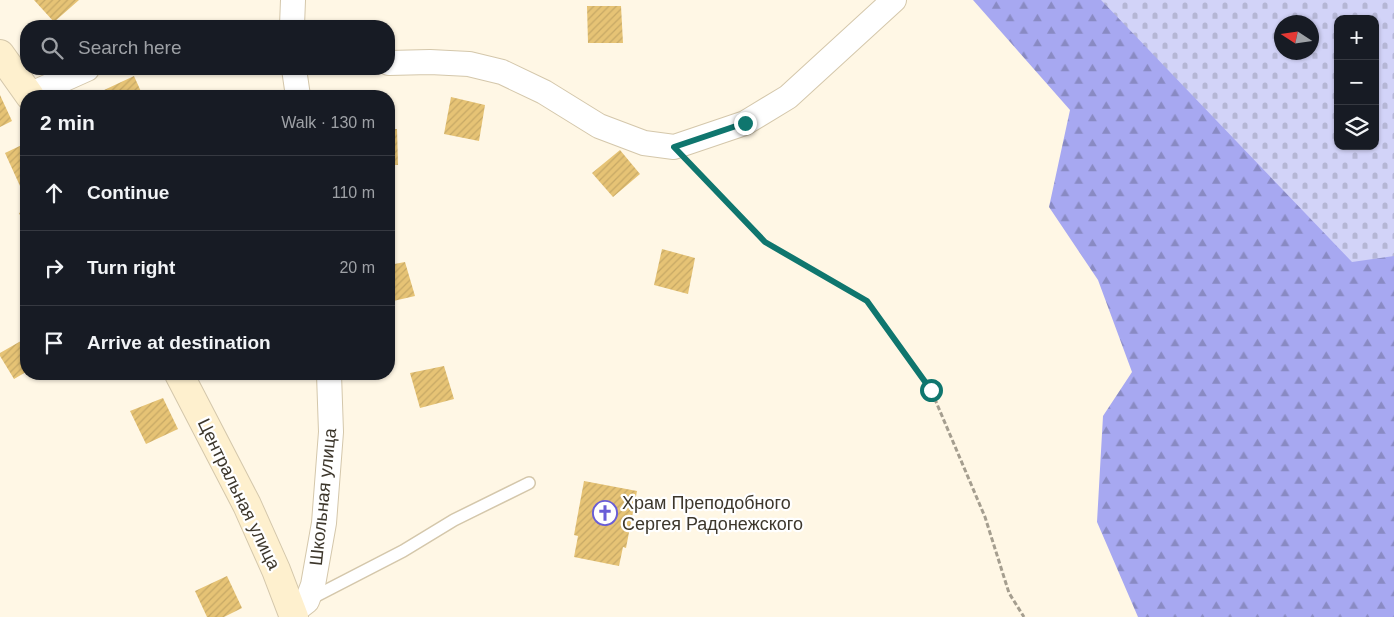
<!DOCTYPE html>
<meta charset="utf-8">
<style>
:root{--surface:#171b24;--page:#20242c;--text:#f1f3f6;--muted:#9ea1a6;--line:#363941}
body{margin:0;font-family:Helvetica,sans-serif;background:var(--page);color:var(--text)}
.controls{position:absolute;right:15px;top:15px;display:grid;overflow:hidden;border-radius:10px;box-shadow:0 1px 4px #0004}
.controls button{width:45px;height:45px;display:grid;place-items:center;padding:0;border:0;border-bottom:1px solid var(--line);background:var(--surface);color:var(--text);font:25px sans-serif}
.compass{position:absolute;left:1274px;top:15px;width:45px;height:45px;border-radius:50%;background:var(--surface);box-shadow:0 1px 4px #0004;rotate:282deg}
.stop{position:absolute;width:15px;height:15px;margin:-11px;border:4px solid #0f766e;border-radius:50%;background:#fff}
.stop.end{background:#0f766e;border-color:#fff;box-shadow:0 1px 5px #0008}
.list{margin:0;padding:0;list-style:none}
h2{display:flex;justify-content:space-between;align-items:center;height:65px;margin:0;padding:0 20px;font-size:21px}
h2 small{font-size:16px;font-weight:400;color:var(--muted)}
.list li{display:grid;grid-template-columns:32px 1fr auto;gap:15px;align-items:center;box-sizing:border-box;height:75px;padding:0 20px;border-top:1px solid var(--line)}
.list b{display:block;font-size:19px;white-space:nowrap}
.list em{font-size:16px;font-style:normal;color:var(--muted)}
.icon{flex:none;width:28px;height:28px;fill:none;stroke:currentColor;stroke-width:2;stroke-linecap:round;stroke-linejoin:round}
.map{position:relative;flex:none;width:1394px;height:617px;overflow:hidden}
.search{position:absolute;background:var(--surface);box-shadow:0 1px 4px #0004;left:20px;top:20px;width:375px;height:55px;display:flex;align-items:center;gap:12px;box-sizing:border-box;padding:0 18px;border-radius:20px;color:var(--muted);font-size:19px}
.panel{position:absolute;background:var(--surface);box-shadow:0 1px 4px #0004;left:20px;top:90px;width:375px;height:290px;border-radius:20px}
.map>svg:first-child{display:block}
.forest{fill:url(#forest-firs);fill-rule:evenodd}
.cemetery{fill:url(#cemetery-stones);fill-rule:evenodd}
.building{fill:url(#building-hatch)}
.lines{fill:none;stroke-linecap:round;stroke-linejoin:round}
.lane-casing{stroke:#d4c7ab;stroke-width:14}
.street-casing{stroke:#d4c7ab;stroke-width:26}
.secondary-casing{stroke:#d4c7ab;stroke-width:30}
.path{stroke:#a59e8f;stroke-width:3;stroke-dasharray:5 2.5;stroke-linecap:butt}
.lane{stroke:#fff;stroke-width:11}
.street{stroke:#fff;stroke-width:24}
.secondary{stroke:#fef0ce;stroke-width:28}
.route{stroke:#0f766e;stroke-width:6}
.labels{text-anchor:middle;stroke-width:4.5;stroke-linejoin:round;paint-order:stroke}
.street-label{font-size:18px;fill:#3d372c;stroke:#fff}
.poi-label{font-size:18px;fill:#3d372c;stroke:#fff;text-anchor:start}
</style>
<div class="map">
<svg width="1394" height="617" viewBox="0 0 1394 617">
<defs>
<pattern id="forest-firs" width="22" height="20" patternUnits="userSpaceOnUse" patternTransform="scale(1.25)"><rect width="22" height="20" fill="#a7a8f1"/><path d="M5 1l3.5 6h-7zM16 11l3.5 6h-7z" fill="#898ac3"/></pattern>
<pattern id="cemetery-stones" width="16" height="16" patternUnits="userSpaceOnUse" patternTransform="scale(1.25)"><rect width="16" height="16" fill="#d2d3f8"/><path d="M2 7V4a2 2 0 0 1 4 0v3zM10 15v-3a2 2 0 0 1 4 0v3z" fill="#b5b6d5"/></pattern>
<pattern id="building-hatch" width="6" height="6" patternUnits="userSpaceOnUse" patternTransform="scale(1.25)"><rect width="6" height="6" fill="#e6c375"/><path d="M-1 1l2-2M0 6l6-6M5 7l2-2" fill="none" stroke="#c6a865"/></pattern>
</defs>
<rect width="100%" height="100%" fill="#fff7e5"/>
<!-- forest -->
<path class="forest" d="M 973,0 L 1394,0 L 1394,617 L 1138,617 L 1097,522 L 1103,416 L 1132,372 L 1098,280 L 1049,207 L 1070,110 ZM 1338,19 L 1375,19 L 1375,146 L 1338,146 ZM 1282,22 L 1312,22 L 1312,52 L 1282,52 Z"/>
<!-- cemetery -->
<path class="cemetery" d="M 1101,0 L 1394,0 L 1394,256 L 1352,262 ZM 1338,19 L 1375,19 L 1375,146 L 1338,146 ZM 1282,22 L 1312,22 L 1312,52 L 1282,52 Z"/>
<!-- building -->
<path class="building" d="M 34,0 L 79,0 L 54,22 Z
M 587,6 L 621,6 L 623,43 L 588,43 Z
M 134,76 L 143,96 L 105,96 L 102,91 Z
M 218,90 L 253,90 L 253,96 L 218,96 Z
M 0,95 L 12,121 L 0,127 Z
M 451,97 L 485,105 L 479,141 L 444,134 Z
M 389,129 L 397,129 L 398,165 L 389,165 Z
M 26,143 L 26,183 L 20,186 L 5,153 Z
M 620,150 L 640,174 L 613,197 L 592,173 Z
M 26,210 L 26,229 L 19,213 Z
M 662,249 L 695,258 L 688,294 L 654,285 Z
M 405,262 L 415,296 L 389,302 L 389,265 Z
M 26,338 L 26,372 L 14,379 L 0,356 L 0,353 Z
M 444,366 L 454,399 L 420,408 L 410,373 Z
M 117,374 L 129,374 L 119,379 Z
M 163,398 L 178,429 L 146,444 L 130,411 Z
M 584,481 L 637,491 L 626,548 L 623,547 L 619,566 L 574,557 L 578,536 L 574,535 Z
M 227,576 L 242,608 L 224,617 L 207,617 L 195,591 Z"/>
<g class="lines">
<defs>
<path id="lane" d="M 310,599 L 403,551 L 454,520 L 529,483"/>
<path id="street" d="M 292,26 L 293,0
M 389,63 L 430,62 L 469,64 L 502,72 L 544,92 L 599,126 L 644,143 L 674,147 L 745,123 L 788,97 L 894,0
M 294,69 L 298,96
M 29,95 L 87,69
M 293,612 L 307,601 L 313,585 L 324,523 L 331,432 L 329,374"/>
<path id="secondary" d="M 0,54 L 30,96
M 179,374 L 247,505 L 276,570 L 294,617"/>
</defs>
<!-- lane casing -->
<use href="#lane" class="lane-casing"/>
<!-- street casing -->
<use href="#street" class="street-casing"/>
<!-- secondary casing -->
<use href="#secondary" class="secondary-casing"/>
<!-- path -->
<path class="path" d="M 690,164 L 765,242 L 867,301 L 931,390 L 985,517 L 1009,593 L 1024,617"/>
<!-- lane -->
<use href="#lane" class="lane"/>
<!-- street -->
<use href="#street" class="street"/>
<!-- secondary -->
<use href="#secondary" class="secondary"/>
</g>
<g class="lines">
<!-- route -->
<path class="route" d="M 745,123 L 674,147 L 765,242 L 867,301 L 931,390"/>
</g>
<!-- icons -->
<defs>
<symbol id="church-ring" viewBox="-11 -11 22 22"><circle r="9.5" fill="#fff" stroke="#695dd6" stroke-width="1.5"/><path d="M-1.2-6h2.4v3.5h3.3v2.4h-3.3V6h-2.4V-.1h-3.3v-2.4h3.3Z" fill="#695dd6"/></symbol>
</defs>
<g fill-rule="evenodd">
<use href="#church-ring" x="591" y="499" width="28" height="28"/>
</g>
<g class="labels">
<!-- street labels -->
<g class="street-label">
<text transform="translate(239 494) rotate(64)" y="6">Центральная улица</text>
<text transform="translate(323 497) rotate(-84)" y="6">Школьная улица</text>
</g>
<!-- poi labels -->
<g class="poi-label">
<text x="622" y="509">Храм Преподобного<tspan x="622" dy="21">Сергея Радонежского</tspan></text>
</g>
</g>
</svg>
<div class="controls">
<button>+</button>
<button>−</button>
<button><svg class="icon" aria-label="layers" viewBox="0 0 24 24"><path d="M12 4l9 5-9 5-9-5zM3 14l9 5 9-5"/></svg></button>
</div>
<svg class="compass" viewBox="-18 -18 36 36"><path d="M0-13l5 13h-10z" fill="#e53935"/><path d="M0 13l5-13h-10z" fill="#9ea1a6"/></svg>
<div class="stop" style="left:931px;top:390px"></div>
<div class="stop end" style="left:745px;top:123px"></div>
<div class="search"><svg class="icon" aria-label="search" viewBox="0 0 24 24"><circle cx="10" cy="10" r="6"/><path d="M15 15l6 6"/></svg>Search here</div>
<section class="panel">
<h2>2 min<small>Walk · 130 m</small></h2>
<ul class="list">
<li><svg class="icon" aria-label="ahead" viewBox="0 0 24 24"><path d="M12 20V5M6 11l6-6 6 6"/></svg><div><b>Continue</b></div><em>110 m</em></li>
<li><svg class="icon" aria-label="right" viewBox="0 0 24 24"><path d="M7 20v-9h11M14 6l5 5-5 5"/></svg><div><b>Turn right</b></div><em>20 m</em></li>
<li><svg class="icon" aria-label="arrive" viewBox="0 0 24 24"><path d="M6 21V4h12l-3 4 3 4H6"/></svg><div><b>Arrive at destination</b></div></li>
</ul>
</section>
</div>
